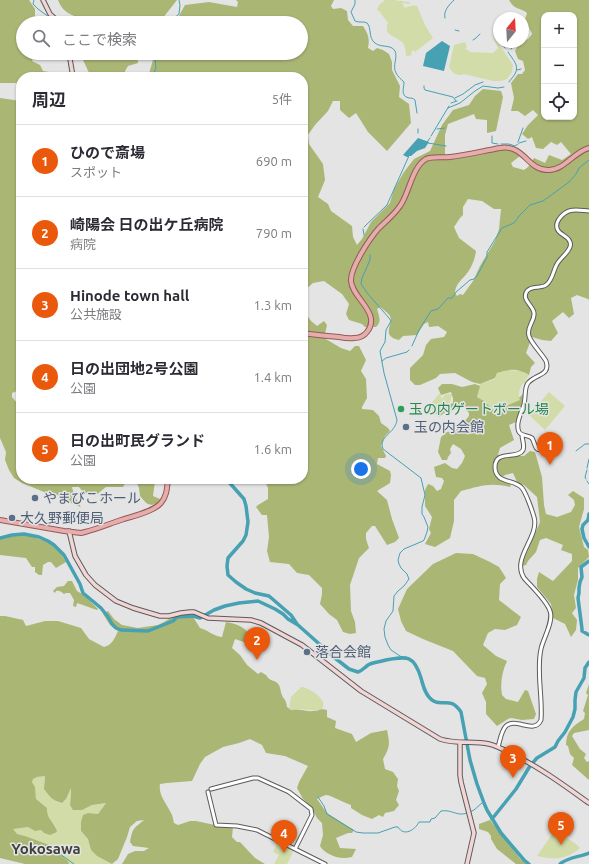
<!DOCTYPE html>
<html lang="ja">
<meta charset="utf-8">
<style>
:root{--surface:#fff;--page:#f7f7f7;--text:#2b2b33;--muted:#7c7c81;--line:#e1e1e2;--accent:#ea580c}
body{margin:0;font-family:Ubuntu,"Noto Sans JP",sans-serif;background:var(--page);color:var(--text)}
.controls{position:absolute;right:12px;top:12px;display:grid;overflow:hidden;border-radius:8px;box-shadow:0 1px 3px #0004}
.controls button{width:36px;height:36px;display:grid;place-items:center;padding:0;border:0;border-bottom:1px solid var(--line);background:var(--surface);color:var(--text);font:20px sans-serif}
.compass{position:absolute;left:493px;top:12px;width:36px;height:36px;border-radius:50%;background:var(--surface);box-shadow:0 1px 3px #0004;rotate:18deg}
.you{position:absolute;left:361px;top:469px;width:14px;height:14px;margin:-10px;border:3px solid #fff;border-radius:50%;background:#1a73e8;box-shadow:0 0 0 6px #1a73e833}
.badge{display:grid;place-items:center;width:26px;height:26px;border-radius:50%;background:var(--accent);color:#fff;font-size:13px;font-weight:700}
.pin{position:absolute;translate:-50% -33px;filter:drop-shadow(0 1px 2px #0008)}
.pin::after{content:'';position:absolute;top:21px;width:14px;height:12px;background:inherit;clip-path:polygon(0 0,100% 0,50% 100%)}
.list{margin:0;padding:0;list-style:none}
h2{display:flex;justify-content:space-between;align-items:center;height:52px;margin:0;padding:0 16px;font-size:17px}
h2 small{font-size:13px;font-weight:400;color:var(--muted)}
.list li{display:grid;grid-template-columns:26px 1fr auto;gap:12px;align-items:center;box-sizing:border-box;height:72px;padding:0 16px;border-top:1px solid var(--line)}
.list b{display:block;font-size:15px;white-space:nowrap}
.list p{margin:0;font-size:13px;white-space:nowrap;color:var(--muted)}
.list em{font-size:13px;font-style:normal;color:var(--muted)}
.icon{flex:none;width:22px;height:22px;fill:none;stroke:currentColor;stroke-width:2;stroke-linecap:round;stroke-linejoin:round}
.map{position:relative;flex:none;width:589px;height:864px;overflow:hidden}
.search{position:absolute;background:var(--surface);box-shadow:0 1px 3px #0004;left:16px;top:16px;width:292px;height:44px;display:flex;align-items:center;gap:10px;box-sizing:border-box;padding:0 14px;border-radius:22px;color:var(--muted);font-size:15px}
.panel{position:absolute;background:var(--surface);box-shadow:0 1px 3px #0004;left:16px;top:72px;width:292px;height:412px;border-radius:16px}
.map>svg:first-child{display:block}
.green{fill:#d2dca8}
.forest{fill:#aab674;fill-rule:evenodd}
.water{fill:#46a1b2}
.lines{fill:none;stroke-linecap:round;stroke-linejoin:round}
.stream{stroke:#46a1b2;stroke-width:1}
.river{stroke:#46a1b2;stroke-width:3.5}
.tertiary-casing{stroke:#5b5b5c;stroke-width:5}
.secondary-casing{stroke:#5b5b5c;stroke-width:5.5}
.primary-casing{stroke:#955958;stroke-width:6}
.tertiary{stroke:#fff;stroke-width:3}
.secondary{stroke:#f2d6d6;stroke-width:3.5}
.primary{stroke:#e5adac;stroke-width:4}
.leisure-dot{fill:#2e9e5b;stroke:#e4e4e5;stroke-width:1.5}
.service-dot{fill:#5c6f8a;stroke:#e4e4e5;stroke-width:1.5}
.labels{text-anchor:middle;stroke-width:3;stroke-linejoin:round;paint-order:stroke}
.leisure-label{font-size:14px;fill:#27864d;stroke:#e4e4e5;text-anchor:start}
.service-label{font-size:14px;fill:#4e5e75;stroke:#e4e4e5;text-anchor:start}
.neighbourhood-label{font-size:15px;font-weight:bold;fill:#3f3f40;stroke:#e4e4e5}
</style>
<div class="map">
<svg width="589" height="864" viewBox="0 0 589 864">
<rect width="100%" height="100%" fill="#e4e4e5"/>
<!-- green -->
<path class="green" d="M 385,0 L 396,0 L 397,1 C 401,0 405,2 409,2 L 410,4 L 402,3 L 405,8 C 408,6 414,5 417,6 L 425,25 L 433,38 L 415,52 L 414,50 L 411,52 L 412,55 L 408,56 L 406,56 C 406,38 397,41 387,32 L 387,25 L 388,23 L 379,11 L 377,10 L 379,5 Z
M 492,35 L 505,53 L 513,65 L 512,72 L 507,79 L 501,81 L 493,81 L 464,74 C 458,77 452,73 449,67 L 454,45 L 465,42 L 467,47 L 465,48 L 470,52 L 493,53 L 498,48 Z
M 508,370 L 520,371 L 529,375 L 525,381 L 526,382 L 524,384 L 523,383 C 519,389 518,394 520,400 L 494,411 L 484,401 L 477,397 L 480,384 L 495,379 L 497,373 Z
M 549,392 L 565,406 L 545,430 L 529,415 Z
M 439,394 L 441,395 L 442,400 L 444,395 L 448,394 L 452,394 L 450,403 L 434,411 L 429,406 Z
M 301,687 C 308,687 321,696 323,702 C 324,705 323,706 322,709 C 311,713 302,707 291,710 L 289,708 L 291,697 Z
M 45,776 L 44,783 L 57,802 L 62,803 L 66,799 L 71,788 L 71,795 L 70,805 L 82,810 L 92,805 L 106,803 L 98,814 L 88,813 L 81,831 L 88,839 L 91,850 L 97,856 L 112,864 L 69,864 L 68,861 L 25,836 L 17,834 L 12,828 L 28,827 L 35,831 L 41,830 L 44,833 L 56,827 C 51,823 46,815 47,808 L 36,799 L 35,787 L 32,782 L 33,778 L 37,777 Z
M 555,830 L 576,844 L 580,848 C 565,860 556,860 537,856 Z
M 278,842 L 294,850 L 287,864 L 274,864 L 279,855 L 273,852 Z"/>
<!-- forest -->
<path class="forest" d="M 0,0 L 29,0 L 35,9 L 35,18 L 38,23 L 23,23 L 23,53 L 52,53 L 45,59 L 38,58 L 33,58 L 32,61 L 40,65 L 43,71 L 49,72 L 54,77 L 21,77 L 21,83 L 0,83 Z
M 58,0 L 177,0 L 159,23 L 75,23 L 74,16 C 65,12 61,8 58,0 Z
M 236,0 L 334,0 L 331,6 L 333,9 L 341,8 L 347,11 L 348,20 L 353,26 L 363,26 C 368,34 370,38 368,48 L 373,51 L 377,48 L 383,50 L 389,54 L 392,62 L 392,70 L 400,86 L 399,97 L 409,104 L 411,123 L 387,151 L 368,132 L 356,113 L 349,118 L 340,110 L 340,101 L 333,101 L 328,111 L 315,125 L 308,135 L 309,144 L 323,164 L 325,180 L 318,197 L 328,204 L 331,211 L 352,226 L 353,237 L 357,245 L 362,239 L 371,222 L 390,203 L 394,189 L 404,172 L 414,159 L 430,151 L 442,125 L 453,110 L 469,105 L 475,96 L 483,89 C 489,90 495,90 501,91 L 503,97 L 496,131 L 487,133 L 487,120 L 476,119 L 474,114 L 448,124 L 445,135 L 445,159 L 504,148 L 512,151 L 520,156 L 511,163 L 513,167 L 524,170 L 528,167 L 534,158 L 545,163 L 549,155 L 562,160 L 571,154 L 561,142 L 557,145 L 551,142 L 543,149 L 536,148 L 532,137 L 528,139 L 522,134 L 528,125 L 538,115 L 533,110 L 525,116 L 518,111 L 511,111 L 514,98 L 511,83 L 518,74 L 522,74 L 525,70 L 523,61 L 518,59 L 515,51 L 520,42 L 523,42 L 523,41 L 528,39 L 532,34 C 529,25 522,23 527,14 L 526,12 C 518,7 515,10 509,0 L 589,0 L 589,300 L 588,299 L 577,295 L 571,298 L 574,314 L 569,318 L 563,312 L 552,321 L 558,333 L 551,341 L 542,340 L 532,337 L 526,353 L 535,363 L 531,367 L 529,375 C 516,368 511,369 497,373 L 495,378 L 480,384 L 472,382 L 455,373 L 440,374 L 436,378 L 420,385 L 415,385 L 410,380 L 410,368 L 423,355 L 426,345 L 431,339 L 444,337 L 447,332 L 438,326 L 429,327 L 428,322 L 424,324 L 417,335 L 403,336 L 399,340 C 380,336 394,324 390,316 C 388,313 383,309 380,307 L 377,309 C 379,316 382,322 376,327 L 365,327 L 362,324 L 349,320 L 346,314 L 349,304 L 342,294 L 324,281 L 313,283 L 306,289 L 303,303 L 303,77 L 148,77 L 155,53 L 301,53 L 301,23 L 175,23 L 185,5 L 209,2 L 237,7 L 238,2 ZM 544,15 L 574,15 L 574,117 L 544,117 ZM 468,199 L 482,201 L 494,209 L 501,209 L 499,229 L 495,241 L 480,266 L 473,281 L 463,295 L 460,294 L 457,296 L 455,293 C 455,284 463,279 468,272 C 472,266 475,259 476,251 L 459,238 L 454,227 L 460,218 L 463,215 L 463,207 Z
M 83,53 L 137,53 L 138,63 L 128,66 L 125,71 L 125,77 L 91,77 L 83,60 Z
M 0,98 L 21,101 L 21,392 L 17,391 L 12,393 L 12,397 L 17,403 L 21,403 L 21,479 L 151,479 L 155,481 L 153,496 L 160,499 L 159,503 C 148,507 147,504 140,496 L 139,488 L 135,479 L 127,480 L 123,487 L 106,487 L 96,495 L 84,493 L 79,487 L 72,487 L 74,495 L 81,507 L 71,503 L 63,496 L 49,494 L 22,483 L 14,478 L 9,470 L 5,460 L 6,452 L 0,438 Z
M 303,309 L 311,321 L 317,326 L 324,321 L 327,325 L 324,338 L 341,348 L 350,351 L 355,346 L 359,346 L 366,360 L 361,371 L 366,379 L 367,398 L 362,407 L 362,409 L 373,410 L 379,416 L 381,423 L 388,428 L 390,431 L 385,436 L 381,446 L 386,456 L 385,458 L 378,458 L 377,464 L 390,471 L 391,475 L 390,483 L 377,491 L 387,500 L 392,519 L 399,538 L 395,542 L 387,545 L 375,526 L 372,526 L 366,533 L 366,539 L 369,548 L 359,558 L 350,585 L 351,611 L 355,622 L 356,633 L 350,634 L 343,632 L 337,620 L 329,614 L 320,604 L 322,594 L 322,588 L 309,575 L 297,573 L 289,564 L 270,562 L 267,551 L 269,537 L 267,515 L 262,515 L 256,507 L 258,505 L 268,499 L 268,488 L 264,479 L 303,479 Z
M 442,384 L 452,384 L 462,387 L 475,384 L 480,386 L 477,397 L 484,401 L 494,411 L 520,400 L 519,398 L 523,394 L 522,404 L 516,422 L 509,425 L 514,440 L 500,448 L 498,455 L 524,456 L 530,451 L 535,452 L 542,477 L 544,505 L 546,514 L 557,517 L 571,512 L 575,505 L 574,500 L 568,495 L 573,491 L 584,498 L 584,509 L 579,527 L 584,547 L 588,550 L 589,557 L 578,568 L 578,580 L 574,595 L 576,608 L 572,613 L 577,620 L 576,630 L 571,637 L 565,624 L 553,618 L 551,604 L 537,587 L 537,579 L 539,572 L 553,581 L 572,561 L 572,554 L 561,550 L 563,545 L 546,538 L 540,540 L 536,552 L 528,561 L 526,565 L 522,566 L 525,557 L 540,522 L 537,497 L 524,485 L 517,482 L 513,473 L 505,475 L 500,479 L 511,485 L 510,487 C 490,482 480,486 461,491 L 454,500 L 454,521 L 450,538 L 435,547 L 425,544 L 431,533 L 429,529 L 432,517 L 425,506 L 425,490 L 428,484 L 433,486 L 437,491 L 441,489 L 444,481 L 442,478 L 436,477 L 434,467 L 445,463 L 452,468 L 457,469 L 462,463 L 465,456 L 461,449 L 453,444 L 450,449 L 451,453 L 448,457 L 447,460 L 442,460 L 438,452 L 441,437 L 447,432 L 454,431 L 464,422 L 469,416 L 469,413 L 462,405 L 453,411 L 444,413 L 439,417 L 436,414 L 436,409 L 453,403 L 453,398 L 451,392 L 441,395 L 438,388 Z
M 16,535 L 26,535 L 48,542 L 60,552 L 66,562 L 56,568 L 51,562 L 48,562 L 43,565 L 42,575 L 39,575 L 35,572 L 35,567 L 32,567 L 26,558 L 0,555 L 0,539 Z
M 456,553 L 473,554 L 490,562 L 499,567 L 506,578 L 500,584 L 499,600 L 521,617 L 517,625 L 505,630 L 495,629 L 488,633 L 483,645 L 496,656 L 507,661 C 502,672 500,683 502,695 L 506,699 L 518,702 L 525,690 L 528,691 L 536,714 L 534,719 L 522,720 L 511,718 L 508,719 L 497,726 L 486,714 L 486,702 L 482,693 L 487,684 L 485,678 L 477,676 L 453,651 L 423,639 L 406,631 L 401,621 L 398,609 L 407,589 L 433,564 Z
M 68,581 L 72,581 L 77,591 L 84,595 L 98,609 L 97,610 C 90,608 84,605 77,603 L 76,607 L 73,606 L 74,600 L 70,593 L 66,593 L 64,594 C 61,592 60,590 56,591 L 55,593 L 53,591 L 57,587 L 64,586 Z
M 108,611 L 114,619 L 122,625 L 138,628 L 158,625 L 164,622 L 172,617 L 193,617 L 200,628 C 208,630 213,636 222,637 L 226,622 C 241,624 249,631 257,643 L 255,646 L 235,639 L 232,648 L 240,655 L 247,665 L 258,674 L 261,672 L 266,675 C 269,680 272,680 276,682 C 281,685 280,691 282,695 C 282,697 284,698 285,700 C 286,701 287,706 287,707 L 291,710 C 299,708 306,712 314,711 C 320,711 320,708 327,710 L 327,717 L 336,721 L 335,728 L 352,734 L 356,742 L 371,733 L 387,730 C 390,744 390,747 383,759 L 385,769 L 393,772 L 398,779 L 397,786 L 399,791 L 396,800 L 399,805 L 394,811 L 385,813 L 383,817 L 379,815 L 372,819 L 362,815 L 351,808 L 351,805 C 344,803 331,795 326,795 C 323,796 320,797 317,799 L 327,813 L 354,830 L 352,833 L 348,833 L 336,838 L 340,848 L 356,849 L 352,857 C 350,857 348,858 346,858 C 337,859 324,853 320,846 L 323,835 L 322,823 L 317,818 L 312,808 L 303,799 L 297,788 L 299,782 L 308,766 L 285,756 L 266,753 L 262,745 L 250,739 L 239,743 L 223,747 L 205,757 L 200,764 L 192,781 L 167,783 L 160,784 C 158,795 167,804 171,813 C 173,816 173,820 174,823 L 178,825 L 190,821 L 196,821 L 215,825 L 233,827 L 232,837 L 237,842 L 240,842 L 255,858 L 265,864 L 122,864 L 128,854 L 135,851 L 144,851 L 149,848 L 133,846 L 130,842 C 133,826 134,829 144,820 L 137,821 L 130,827 L 127,837 L 118,859 L 112,864 L 97,856 L 91,850 L 88,839 L 81,831 L 81,822 L 83,815 L 88,813 L 98,814 L 106,803 L 92,805 L 82,810 L 73,810 L 70,805 L 71,795 L 71,788 L 66,799 L 62,803 C 53,801 49,796 44,789 L 45,776 L 37,777 L 33,779 L 32,782 L 35,787 L 36,799 L 47,808 C 46,819 56,824 57,832 L 50,835 L 44,833 L 41,830 L 35,831 L 28,827 L 13,829 L 17,834 L 25,836 L 57,848 L 58,853 L 68,861 L 69,864 L 25,864 L 0,858 L 0,616 L 5,616 L 23,620 L 26,626 L 45,621 L 58,621 L 81,628 L 89,639 L 104,647 C 112,645 115,638 118,631 L 110,625 L 103,614 Z
M 589,684 L 589,730 L 574,733 L 572,736 L 580,749 L 586,754 L 584,758 L 587,762 L 589,761 L 589,780 L 572,765 L 574,758 L 570,754 L 568,746 L 566,745 C 566,731 573,726 584,719 L 585,713 L 583,711 L 588,695 L 586,693 Z
M 490,820 L 521,860 L 529,864 L 516,864 L 497,849 L 491,839 L 491,836 L 488,832 L 479,829 L 479,824 Z"/>
<!-- water -->
<path class="water" d="M 442,41 L 450,46 L 444,71 L 423,66 L 426,53 Z
M 418,138 L 429,142 L 425,148 L 417,151 L 411,156 L 409,156 L 409,158 L 403,155 Z"/>
<g class="lines">
<!-- stream -->
<path class="stream" d="M 34,0 L 33,4 L 38,9 L 57,23
M 355,0 L 355,4 L 351,12 L 355,21 C 359,23 364,21 367,23 C 372,28 368,38 375,43 C 381,48 391,44 395,51 C 398,58 392,66 396,73 C 398,77 401,79 404,82 C 404,88 400,96 409,98 C 411,98 413,98 415,100 L 417,113
M 445,18 C 443,11 449,5 454,0
M 166,23 L 169,22 L 179,14 L 180,5 L 179,0
M 455,30 L 459,31
M 526,33 L 529,31
M 496,36 L 499,40
M 523,36 L 524,35
M 473,40 L 476,38 L 480,34
M 500,42 L 505,48
M 511,49 L 517,42
M 508,52 C 512,59 520,65 515,74 C 513,77 511,79 509,82
M 67,54 L 71,75 L 70,77
M 517,70 L 521,69
M 151,77 L 156,69 L 155,59 L 155,53
M 424,86 L 424,88 L 425,90 L 453,97 L 456,101
M 455,98 L 463,94 L 475,85 L 483,82
M 451,103 L 457,101
M 448,108 L 460,103 L 475,91 L 483,86 L 498,88 L 504,87
M 418,129 L 418,133
M 437,129 L 445,128
M 431,136 L 449,106
M 492,136 L 492,143 L 498,144
M 427,142 L 430,138
M 518,142 L 523,128
M 428,143 L 446,146
M 519,143 L 526,141
M 501,144 L 509,144 L 515,146 L 518,144
M 364,227 L 387,205 L 408,158
M 363,229 L 364,235
M 370,255 L 370,260 L 362,278 L 361,284 L 368,294 L 389,318 L 391,321 L 386,330 L 385,342 L 380,351 L 384,373 L 397,420 C 395,434 378,436 383,449 L 421,478 L 425,495 L 422,507 L 422,514 L 424,517 L 428,527 L 427,532 L 424,540 L 423,541 L 404,549 L 400,553 L 398,560 L 399,564 L 401,568 L 407,574 L 409,579 L 404,586 L 398,591 L 394,596 L 393,611 L 386,621 L 384,629 L 385,637 L 388,645 L 391,650 L 400,656 L 402,657
M 412,346 L 419,330 L 431,311 L 438,309 L 448,298 L 452,298 L 456,292 L 470,280 L 474,279 L 477,276 L 487,257 L 487,252 L 502,228 L 514,223 L 520,215 L 530,205 L 543,201 L 569,182 L 576,174 L 579,168 L 589,160
M 382,361 L 386,358 L 407,352 L 409,350
M 576,451 L 585,444 L 589,444
M 587,468 L 589,459
M 586,479 L 585,477 L 587,470
M 587,481 L 589,484
M 318,797 L 324,806 L 327,814 L 356,832 L 363,833 L 378,833 L 395,827 L 398,827 C 404,837 415,830 419,822 L 430,822 L 431,819 L 435,818 L 441,811 C 452,809 457,817 467,813
M 470,812 L 474,810 L 483,802
M 58,849 L 60,854 L 74,864"/>
<!-- river -->
<path class="river" d="M 228,479 L 228,481 L 244,499 L 246,506 L 248,522 L 246,535 L 243,541 L 228,558 L 227,566 L 228,575 L 236,582 L 246,589 L 255,593 L 269,596 L 291,615 L 297,624
M 589,514 L 588,520 L 583,525 L 582,529 L 584,538 L 589,547
M 0,538 L 12,535 L 24,534 L 39,537 L 48,541 L 54,545 L 64,555 L 80,584 L 83,593 L 101,608 L 108,617 L 112,624 L 116,628 L 121,630 L 148,631 L 173,621 L 177,617 L 193,616 L 200,618 L 214,610 L 225,606 L 239,603 L 258,601 L 275,609 L 283,614 L 288,619 L 298,625 L 335,658 L 349,669 L 358,672 C 362,671 364,668 368,665 C 373,662 380,662 386,660 C 407,656 414,655 421,678 C 423,685 425,695 432,700 C 442,708 449,695 461,712 L 470,760 L 477,784 L 484,803 L 487,810 L 501,833 L 524,860 L 529,864
M 589,561 L 581,567 L 582,577 L 580,582 L 579,588 L 579,593 L 578,598 L 582,629 L 582,631 L 589,635
M 492,819 L 516,789 L 530,766 L 537,758 L 555,747 L 558,741 L 565,732 L 573,717 L 575,709 L 575,700 L 576,692 L 584,678 L 585,668 L 589,662
M 560,864 C 568,857 580,857 589,853"/>
<defs>
<path id="tertiary" d="M 548,448 C 533,453 537,447 532,438 C 528,435 521,436 519,432 C 515,423 522,412 524,404 C 526,397 524,388 528,383 C 535,374 551,376 546,361 C 542,354 531,343 529,336 C 526,327 535,321 534,313 C 533,305 521,300 527,291 C 532,285 540,289 546,285 C 552,281 553,272 556,266 C 559,259 566,255 569,249 C 571,246 571,243 569,240 C 566,235 558,234 557,228 C 556,225 557,222 559,219 C 568,207 576,210 589,211
M 498,747 C 500,741 501,731 506,726 C 516,717 534,735 541,720 C 543,698 536,671 541,649 C 543,639 554,621 550,611 C 547,601 531,586 524,578 C 511,558 540,537 534,517 C 532,510 526,493 522,488 C 515,479 495,484 495,467 C 495,449 518,460 523,450 C 525,445 522,440 522,435
M 208,792 L 216,825 L 237,826 L 257,830 L 295,849 L 312,815 L 311,809 L 289,792 L 258,778 L 253,778 L 211,789
M 295,849 L 325,864"/>
<path id="secondary" d="M 43,0 L 50,14 L 60,23
M 69,53 L 73,77
M 69,531 L 75,556 L 86,575 L 95,585 L 116,601 L 133,608 L 160,616 L 169,616 L 181,613 L 190,612 L 194,612 L 208,618 L 251,620 L 261,623 L 302,645 L 361,691 L 440,739 C 458,745 472,740 489,744 C 498,746 506,751 514,755 C 541,768 565,786 589,803
M 460,743 L 460,775 L 461,782 L 474,833 L 467,864"/>
<path id="primary" d="M 303,333 C 315,335 327,336 339,337 C 344,338 349,339 354,338 C 359,338 364,336 367,332 C 382,313 352,298 351,281 C 350,268 370,238 379,228 C 386,221 394,215 400,206 C 409,194 412,167 426,159 C 433,156 442,158 450,157 C 467,155 483,151 500,148 C 525,144 527,171 549,170 C 564,170 574,152 589,148
M 0,520 L 64,531 L 81,533 L 85,532 C 97,529 109,524 121,520 C 133,516 153,512 161,503 C 167,496 167,488 168,479"/>
</defs>
<!-- tertiary casing -->
<use href="#tertiary" class="tertiary-casing"/>
<!-- secondary casing -->
<use href="#secondary" class="secondary-casing"/>
<!-- primary casing -->
<use href="#primary" class="primary-casing"/>
<!-- tertiary -->
<use href="#tertiary" class="tertiary"/>
<!-- secondary -->
<use href="#secondary" class="secondary"/>
<!-- primary -->
<use href="#primary" class="primary"/>
</g>
<!-- markers -->
<circle class="leisure-dot" cx="401" cy="409" r="4"/>
<g class="service-dot">
<circle cx="406" cy="427" r="4"/>
<circle cx="35" cy="498" r="4"/>
<circle cx="12" cy="518" r="4"/>
<circle cx="307" cy="652" r="4"/>
</g>
<g class="labels">
<!-- leisure labels -->
<g class="leisure-label">
<text x="409" y="414">玉の内ゲートボール場</text>
</g>
<!-- service labels -->
<g class="service-label">
<text x="414" y="432">玉の内会館</text>
<text x="43" y="503">やまびこホール</text>
<text x="20" y="523">大久野郵便局</text>
<text x="315" y="657">落合会館</text>
</g>
<!-- neighbourhood labels -->
<g class="neighbourhood-label">
<text x="46" y="854">Yokosawa</text>
</g>
</g>
</svg>
<div class="controls">
<button>+</button>
<button>−</button>
<button><svg class="icon" aria-label="locate" viewBox="0 0 24 24"><circle cx="12" cy="12" r="6"/><path d="M12 2v4M12 18v4M2 12h4M18 12h4"/></svg></button>
</div>
<svg class="compass" viewBox="-18 -18 36 36"><path d="M0-13l5 13h-10z" fill="#e53935"/><path d="M0 13l5-13h-10z" fill="#7c7c81"/></svg>
<div class="you"></div>
<div class="pin badge" style="left:550px;top:465px">1</div>
<div class="pin badge" style="left:257px;top:660px">2</div>
<div class="pin badge" style="left:513px;top:778px">3</div>
<div class="pin badge" style="left:284px;top:853px">4</div>
<div class="pin badge" style="left:561px;top:845px">5</div>
<div class="search"><svg class="icon" aria-label="search" viewBox="0 0 24 24"><circle cx="10" cy="10" r="6"/><path d="M15 15l6 6"/></svg>ここで検索</div>
<section class="panel">
<h2>周辺<small>5件</small></h2>
<ul class="list">
<li><span class="badge">1</span><div><b>ひので斎場</b><p>スポット</p></div><em>690 m</em></li>
<li><span class="badge">2</span><div><b>崎陽会 日の出ケ丘病院</b><p>病院</p></div><em>790 m</em></li>
<li><span class="badge">3</span><div><b>Hinode town hall</b><p>公共施設</p></div><em>1.3 km</em></li>
<li><span class="badge">4</span><div><b>日の出団地2号公園</b><p>公園</p></div><em>1.4 km</em></li>
<li><span class="badge">5</span><div><b>日の出町民グランド</b><p>公園</p></div><em>1.6 km</em></li>
</ul>
</section>
</div>
